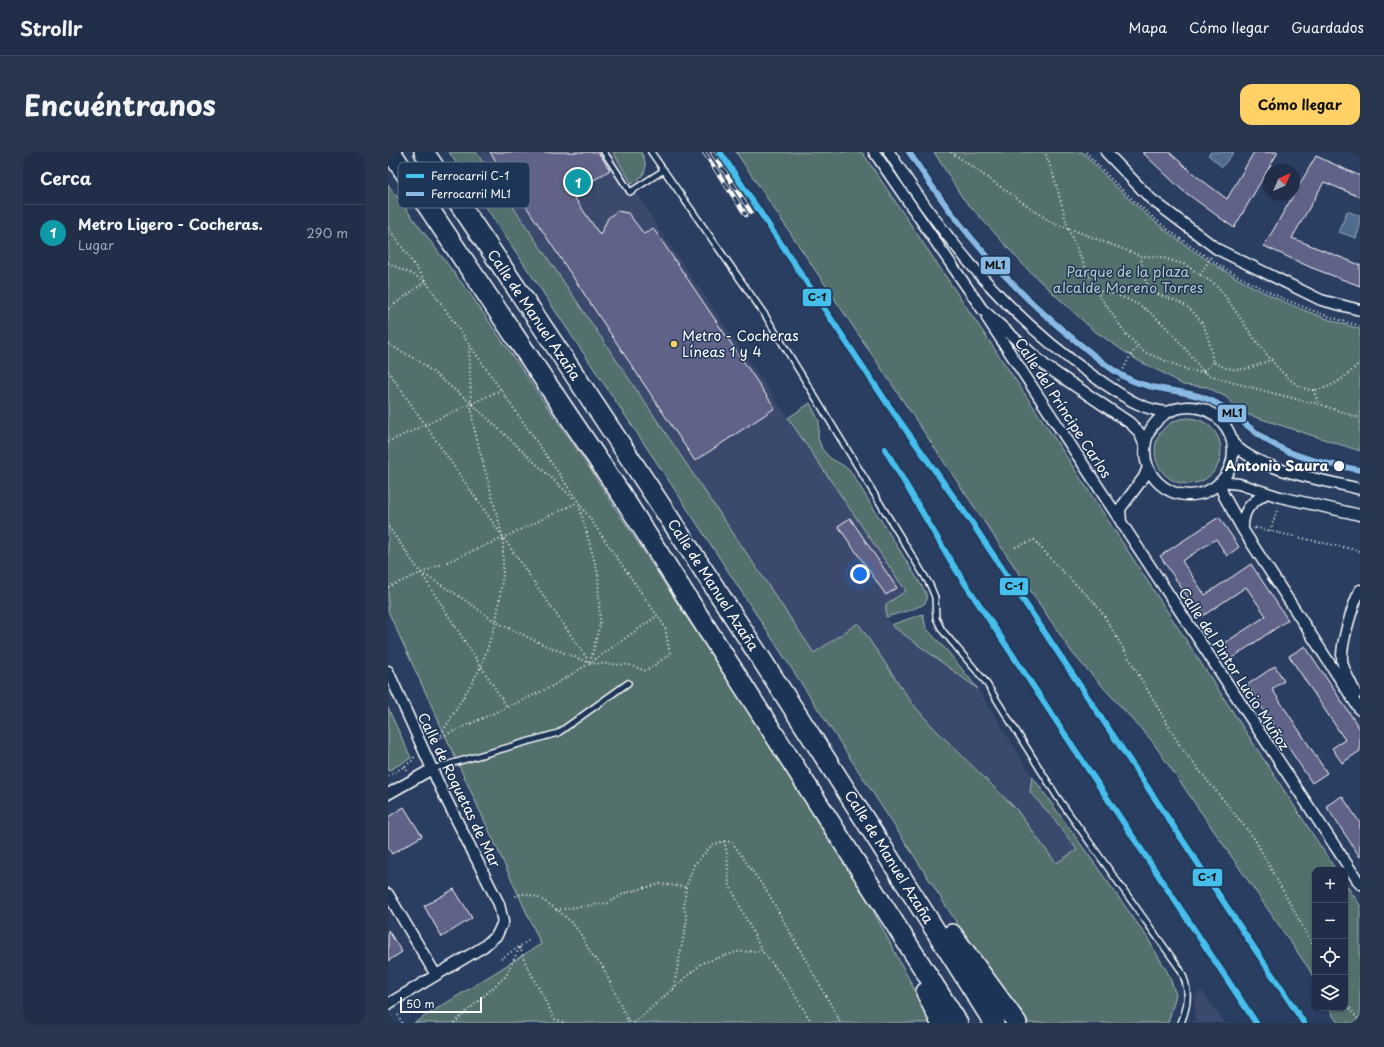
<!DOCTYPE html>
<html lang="es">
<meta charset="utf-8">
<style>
:root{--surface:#202e49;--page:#283650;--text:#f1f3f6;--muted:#a2a8b4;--line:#3d4a61;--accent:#ffd166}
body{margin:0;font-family:"Playpen Sans",sans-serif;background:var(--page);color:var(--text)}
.controls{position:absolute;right:12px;bottom:12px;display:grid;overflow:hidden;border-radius:8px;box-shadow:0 1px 3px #0004}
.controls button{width:36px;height:36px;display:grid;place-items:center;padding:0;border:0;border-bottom:1px solid var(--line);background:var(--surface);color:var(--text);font:20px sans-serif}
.compass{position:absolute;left:876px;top:12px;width:36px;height:36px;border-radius:50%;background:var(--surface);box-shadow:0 1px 3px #0004;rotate:44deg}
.scale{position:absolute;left:12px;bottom:10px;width:82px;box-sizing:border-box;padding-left:4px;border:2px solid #fff;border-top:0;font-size:11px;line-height:14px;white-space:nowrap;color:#fff;-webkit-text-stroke:3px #1d3557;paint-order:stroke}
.you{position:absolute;left:472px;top:422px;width:14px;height:14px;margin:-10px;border:3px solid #fff;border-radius:50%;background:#1a73e8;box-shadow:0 0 0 6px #1a73e833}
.badge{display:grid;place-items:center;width:26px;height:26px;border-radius:50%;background:var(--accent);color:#fff;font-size:13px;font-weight:700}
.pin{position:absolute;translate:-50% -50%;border:2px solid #fff;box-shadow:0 1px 4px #0006}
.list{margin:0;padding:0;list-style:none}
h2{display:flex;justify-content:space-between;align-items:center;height:52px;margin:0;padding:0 16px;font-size:17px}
h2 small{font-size:13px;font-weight:400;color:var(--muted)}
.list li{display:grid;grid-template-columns:26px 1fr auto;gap:12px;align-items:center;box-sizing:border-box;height:56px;padding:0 16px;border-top:1px solid var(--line)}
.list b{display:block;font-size:15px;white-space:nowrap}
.list p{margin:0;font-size:13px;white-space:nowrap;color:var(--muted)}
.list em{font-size:13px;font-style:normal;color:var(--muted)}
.icon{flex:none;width:22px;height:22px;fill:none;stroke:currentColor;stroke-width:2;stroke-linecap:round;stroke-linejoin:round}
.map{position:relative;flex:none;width:972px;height:871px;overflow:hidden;border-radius:12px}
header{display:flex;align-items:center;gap:24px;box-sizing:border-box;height:56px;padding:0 20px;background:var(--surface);border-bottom:1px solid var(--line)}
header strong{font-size:19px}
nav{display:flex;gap:22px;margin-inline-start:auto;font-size:14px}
.intro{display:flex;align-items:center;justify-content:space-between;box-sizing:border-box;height:96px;padding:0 24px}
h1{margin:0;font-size:28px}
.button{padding:10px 18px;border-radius:12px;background:var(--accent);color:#111;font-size:14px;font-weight:700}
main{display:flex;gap:24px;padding:0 24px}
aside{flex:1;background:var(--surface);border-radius:12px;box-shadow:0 1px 3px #0004}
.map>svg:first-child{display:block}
.built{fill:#3a496c}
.green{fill:#536f6d;stroke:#a9b7b6}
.water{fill:#4f6c8e;stroke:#95a7bb}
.building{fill:#606287;stroke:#fff}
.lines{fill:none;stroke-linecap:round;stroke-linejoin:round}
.service-casing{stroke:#fff;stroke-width:8}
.minor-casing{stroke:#fff;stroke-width:13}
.motorway-casing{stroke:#fff;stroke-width:22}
.path{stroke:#fff;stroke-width:2;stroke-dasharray:1 3;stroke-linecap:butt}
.service{stroke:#1d3557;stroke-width:5}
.minor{stroke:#1d3557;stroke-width:10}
.motorway{stroke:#1d3557;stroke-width:19}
.rail-casing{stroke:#fff;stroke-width:4.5}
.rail{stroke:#1d3557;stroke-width:3;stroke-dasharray:9;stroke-linecap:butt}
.rail-1-casing{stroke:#1d3557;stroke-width:9}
.rail-2-casing{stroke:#1d3557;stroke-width:9}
.rail-1{stroke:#46beec;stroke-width:6}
.rail-2{stroke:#87b9e4;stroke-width:6}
.poi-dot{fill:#ffd166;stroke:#1d3557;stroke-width:1.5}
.stop-dot{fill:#fff;stroke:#1d3557;stroke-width:1.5}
.labels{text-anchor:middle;stroke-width:3;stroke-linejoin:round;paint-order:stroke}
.park-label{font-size:14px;fill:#bac5c5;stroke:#1d3557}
.street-label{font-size:14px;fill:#fff;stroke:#1d3557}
.poi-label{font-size:14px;fill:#fff;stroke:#1d3557;text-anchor:start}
.stop-label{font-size:14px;font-weight:bold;fill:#fff;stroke:#1d3557;text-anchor:end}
.key{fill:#1d3557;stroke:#617289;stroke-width:1}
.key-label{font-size:11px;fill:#fff}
.line-badge{stroke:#1d3557;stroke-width:1.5}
.pale-badge-label{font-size:11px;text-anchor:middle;font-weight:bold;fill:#111}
</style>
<header>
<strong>Strollr</strong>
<nav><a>Mapa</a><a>Cómo llegar</a><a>Guardados</a></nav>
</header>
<div class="intro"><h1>Encuéntranos</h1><a class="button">Cómo llegar</a></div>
<main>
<aside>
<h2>Cerca<small></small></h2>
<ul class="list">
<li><span class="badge" style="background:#0f9aa8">1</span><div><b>Metro Ligero - Cocheras.</b><p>Lugar</p></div><em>290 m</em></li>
</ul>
</aside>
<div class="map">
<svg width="972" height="871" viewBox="0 0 972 871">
<rect width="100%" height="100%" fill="#2a3e61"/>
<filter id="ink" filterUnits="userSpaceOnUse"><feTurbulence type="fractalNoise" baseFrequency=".025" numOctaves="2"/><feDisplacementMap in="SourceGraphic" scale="8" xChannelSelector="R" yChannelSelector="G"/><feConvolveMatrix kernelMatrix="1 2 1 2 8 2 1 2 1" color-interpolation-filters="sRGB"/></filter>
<g filter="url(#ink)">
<!-- built -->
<path class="built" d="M 88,0 L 225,0 L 268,73 L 518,439 L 497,463 L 503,473 L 590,537 L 644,624 L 642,640 L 667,668 L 689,698 L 668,711 L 641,673 L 598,627 L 545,575 L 524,551 L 470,471 L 426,501 Z
M 813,838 L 837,871 L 805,871 L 807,868 L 807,845 Z"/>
<!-- green -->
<path class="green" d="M 61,0 L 88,0 L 426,501 L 470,471 L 524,551 L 545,575 L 628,657 L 668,711 L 689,698 L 667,668 L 642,640 L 644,624 L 759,785 L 781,823 L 788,843 L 780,871 L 638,871 L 602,823 L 528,707 L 289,341 Z
M 225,0 L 253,0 C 261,16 259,22 244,32 Z
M 348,0 L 474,0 L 661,278 L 948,718 L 927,718 L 927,829 L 921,817 L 764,589 L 685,502 Z
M 546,0 L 695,0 C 770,85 863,147 972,177 L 972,299 L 855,261 L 838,245 L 819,235 L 795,233 L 777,222 L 749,208 L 705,178 L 640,118 L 574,45 Z
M 0,33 L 85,146 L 198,311 L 340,529 L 479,747 L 544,871 L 26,871 L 153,792 L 0,459 Z
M 422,251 L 431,269 L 430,286 L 434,297 L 442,306 L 461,317 L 537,439 C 538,443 540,447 537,451 C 535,455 505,463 498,465 L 498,452 L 518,439 L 400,266 Z
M767 299a33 33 0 1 1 66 0a33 33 0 1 1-66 0Z
M 535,462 L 538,476 L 561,501 L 590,537 L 503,473 Z
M 0,556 L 23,606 L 0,619 Z
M 957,731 L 972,753 L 972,871 L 950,871 L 940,856 L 957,856 Z"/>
<!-- water -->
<path class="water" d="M 823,0 L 846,0 L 834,15 L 820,3 Z
M 959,59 L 972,64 L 972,74 L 968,86 L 951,80 Z"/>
<!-- building -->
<path class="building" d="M 102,0 L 210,0 L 222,18 L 184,42 L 212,83 L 220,66 L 229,59 L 240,61 L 256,82 L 265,76 L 387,256 L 307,309 Z
M 754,0 L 781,0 L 807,23 L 839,47 L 866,0 L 890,0 L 846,76 L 794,38 Z
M 928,4 L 972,24 L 972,45 L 936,30 L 904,86 L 972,113 L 972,134 L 924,116 L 876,94 Z
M 831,365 L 851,395 L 839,404 L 828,387 L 794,409 L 817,443 L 863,412 L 900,468 L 841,508 L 832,494 L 878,464 L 858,435 L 813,465 L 772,404 Z
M 462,366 L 509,436 L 498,443 L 450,374 Z
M 917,494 L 972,577 L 972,599 L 954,611 L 944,596 L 957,588 L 901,504 Z
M 887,514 L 896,529 L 884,537 L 939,621 L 924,631 L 859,533 Z
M 954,644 L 972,671 L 972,705 L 938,654 Z
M 16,655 L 34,684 L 4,702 L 0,696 L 0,665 Z
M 66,737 L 84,766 L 54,785 L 36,754 Z
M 0,778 L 14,800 L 0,809 Z"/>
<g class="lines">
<defs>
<path id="service" d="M 216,0 L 242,40 L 276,18
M 263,0 L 377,163 L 542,433 L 547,445 L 548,466 L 554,478 L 597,529 L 670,646 L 792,817 C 802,836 801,851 793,871
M 44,617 L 170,581 L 240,531"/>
<path id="minor" d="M 486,0 L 594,157 L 659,215 L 742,271 L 751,280 L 757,294
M 501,0 C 557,89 621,166 708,226 C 731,241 753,259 781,260
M 718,0 L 763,47 L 829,97 L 933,148 L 972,158
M 599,166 L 732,368
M757 299a44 44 0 1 1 88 0a44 44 0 1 1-88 0Z
M 844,290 C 867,318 936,328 972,337
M 760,315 L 756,325 L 732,357 L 733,370 L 972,732
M 833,330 L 851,332 L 892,345 L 972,363
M 831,331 L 836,344 L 855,378 L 972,558
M 855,378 C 854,358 863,350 879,341
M 0,519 L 53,637 L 111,752 L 115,770 L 109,783 L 95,795 L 0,852
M 968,542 C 964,533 958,523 955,513 C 950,498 965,453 972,438
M 0,642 L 44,617
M 0,742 L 48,823"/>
<path id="motorway" d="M 3,0 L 233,342 L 570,871
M 36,0 C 232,286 421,578 606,871
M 564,782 L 629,871
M 538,840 L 553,871"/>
</defs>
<!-- service casing -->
<use href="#service" class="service-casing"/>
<!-- minor casing -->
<use href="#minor" class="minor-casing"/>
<!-- motorway casing -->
<use href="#motorway" class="motorway-casing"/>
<!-- path -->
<path class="path" d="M 563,0 L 664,71 L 680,76 L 667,28 L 657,0
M 698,0 C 772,84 864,144 972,174
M 0,75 L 277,475 L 282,502 L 258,519 L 241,513 L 202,511 L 156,493 L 108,470 L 71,444 L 32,420 L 0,374
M 753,104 C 756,157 781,135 807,162 C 820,175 822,193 825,210 C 848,223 862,217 884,207
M 823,105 L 812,123 L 798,113 L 772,105 L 753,104 L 680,76 L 690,100 L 711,143 L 738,182 L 756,200 L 803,219 L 815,220 L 832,227 L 915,249 L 931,252 L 972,266
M 0,111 L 38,129 L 0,157
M 812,123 C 818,127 825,130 830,135 C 849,157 895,241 926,238 C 946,236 960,223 972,210
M 708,138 C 748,146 764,159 790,188 C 799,199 807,208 815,220 L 825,210
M 0,192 L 31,209 L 83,251 L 186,347
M 0,219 L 202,511 L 161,536 L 42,590
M 730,228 L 742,204 L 750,194
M 925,238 L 931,252
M 0,290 L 113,238
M 191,353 L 210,422 L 212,472 L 202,511 L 269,464
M 890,355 L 882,379 L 972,399
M 867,377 L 866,375 L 882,379
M 627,395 L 646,388 L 674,419 L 706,450 L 715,462 L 794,597 L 866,686 L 927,797
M 33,421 L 119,555
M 0,435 L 115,386 L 190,350
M 51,586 L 93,515 L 108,470 L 115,423 L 115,386 L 85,272 L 83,251 L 81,193
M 17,614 L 25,608 L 27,603
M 0,624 L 17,614 L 20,620
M 336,689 L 339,702 L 341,732 L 374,799 L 396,826 L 424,871
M 124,746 C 128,744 134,741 139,742 C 154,744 183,767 191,780 C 199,792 202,804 214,813 L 241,871
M 168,758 L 220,751 L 237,741 L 272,732 L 298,735
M 132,795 L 136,808 L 164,862 L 167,867 L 176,871
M 113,807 L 141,788
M 285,838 L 299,767 L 296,755 L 298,735 L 306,713 L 324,693 L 336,689 L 344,690 L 380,741 L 453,871
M 957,850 L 972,870
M 10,863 L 14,871
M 66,871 L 118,824 L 132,794
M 246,871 L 314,811 L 349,800 L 374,799"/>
<!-- service -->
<use href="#service" class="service"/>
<!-- minor -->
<use href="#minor" class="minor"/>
<!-- motorway -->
<use href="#motorway" class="motorway"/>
<defs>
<path id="rail" d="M 316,0 L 358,63
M 324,0 L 363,60"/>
</defs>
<!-- rail casing -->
<use href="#rail" class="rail-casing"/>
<!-- rail -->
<use href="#rail" class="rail"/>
<defs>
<path id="rail-1" d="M 332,0 L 501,254 L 582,368 L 916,871
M 497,297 L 567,416 L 868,871"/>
<path id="rail-2" d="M 521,0 C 567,72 621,136 688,189 C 706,203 724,220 745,229 C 770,240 799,237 824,249 C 845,259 861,277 880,289 C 908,307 941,312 972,318"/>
</defs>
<!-- rail-1 casing -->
<use href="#rail-1" class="rail-1-casing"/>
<!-- rail-2 casing -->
<use href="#rail-2" class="rail-2-casing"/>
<!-- rail-1 -->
<use href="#rail-1" class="rail-1"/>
<!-- rail-2 -->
<use href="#rail-2" class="rail-2"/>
</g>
</g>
<!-- markers -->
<circle class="poi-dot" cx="286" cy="192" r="4"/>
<circle class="stop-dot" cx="951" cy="314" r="6"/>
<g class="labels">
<!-- park labels -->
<g class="park-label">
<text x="740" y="125">Parque de la plaza<tspan x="740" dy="16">alcalde Moreno Torres</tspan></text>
</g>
<!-- street labels -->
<g class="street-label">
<text transform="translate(146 163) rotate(56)" y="5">Calle de Manuel Azaña</text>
<text transform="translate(675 256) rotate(57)" y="5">Calle del Príncipe Carlos</text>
<text transform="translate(325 433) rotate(57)" y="5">Calle de Manuel Azaña</text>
<text transform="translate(846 517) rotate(57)" y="5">Calle del Pintor Lucio Muñoz</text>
<text transform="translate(71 638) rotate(64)" y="5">Calle de Roquetas de Mar</text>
<text transform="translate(501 705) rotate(58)" y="5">Calle de Manuel Azaña</text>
</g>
<!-- poi labels -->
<g class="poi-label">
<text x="294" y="189">Metro - Cocheras<tspan x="294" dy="16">Líneas 1 y 4</tspan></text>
</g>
<!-- stop labels -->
<g class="stop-label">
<text x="941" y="319">Antonio Saura</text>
</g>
</g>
<!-- legend -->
<rect x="10" y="10" width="132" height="46" rx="6" class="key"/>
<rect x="18" y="22" width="18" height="4" fill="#46beec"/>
<rect x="18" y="40" width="18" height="4" fill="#87b9e4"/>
<g class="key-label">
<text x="43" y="28">Ferrocarril C-1</text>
<text x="43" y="46">Ferrocarril ML1</text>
</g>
<g class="line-badge">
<rect x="592" y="104" width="31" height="19" rx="4" fill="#87b9e4"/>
<rect x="414" y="136" width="30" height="19" rx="4" fill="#46beec"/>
<rect x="829" y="252" width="30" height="19" rx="4" fill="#87b9e4"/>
<rect x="611" y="425" width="30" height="19" rx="4" fill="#46beec"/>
<rect x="804" y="716" width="31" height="19" rx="4" fill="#46beec"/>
</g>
<g class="pale-badge-label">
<text x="607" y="117">ML1</text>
<text x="429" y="149">C-1</text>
<text x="844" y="265">ML1</text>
<text x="626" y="438">C-1</text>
<text x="819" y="729">C-1</text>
</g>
</svg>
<div class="controls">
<button>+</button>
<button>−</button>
<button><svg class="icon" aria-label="locate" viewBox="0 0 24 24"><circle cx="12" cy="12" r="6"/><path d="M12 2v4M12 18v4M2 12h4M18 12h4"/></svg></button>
<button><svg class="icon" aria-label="layers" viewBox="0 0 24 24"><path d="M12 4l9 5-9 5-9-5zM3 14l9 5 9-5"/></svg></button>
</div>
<svg class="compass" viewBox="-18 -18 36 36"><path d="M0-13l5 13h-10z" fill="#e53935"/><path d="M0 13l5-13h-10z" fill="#a2a8b4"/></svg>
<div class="scale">50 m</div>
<div class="you"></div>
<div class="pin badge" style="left:190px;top:30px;background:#0f9aa8">1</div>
</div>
</main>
